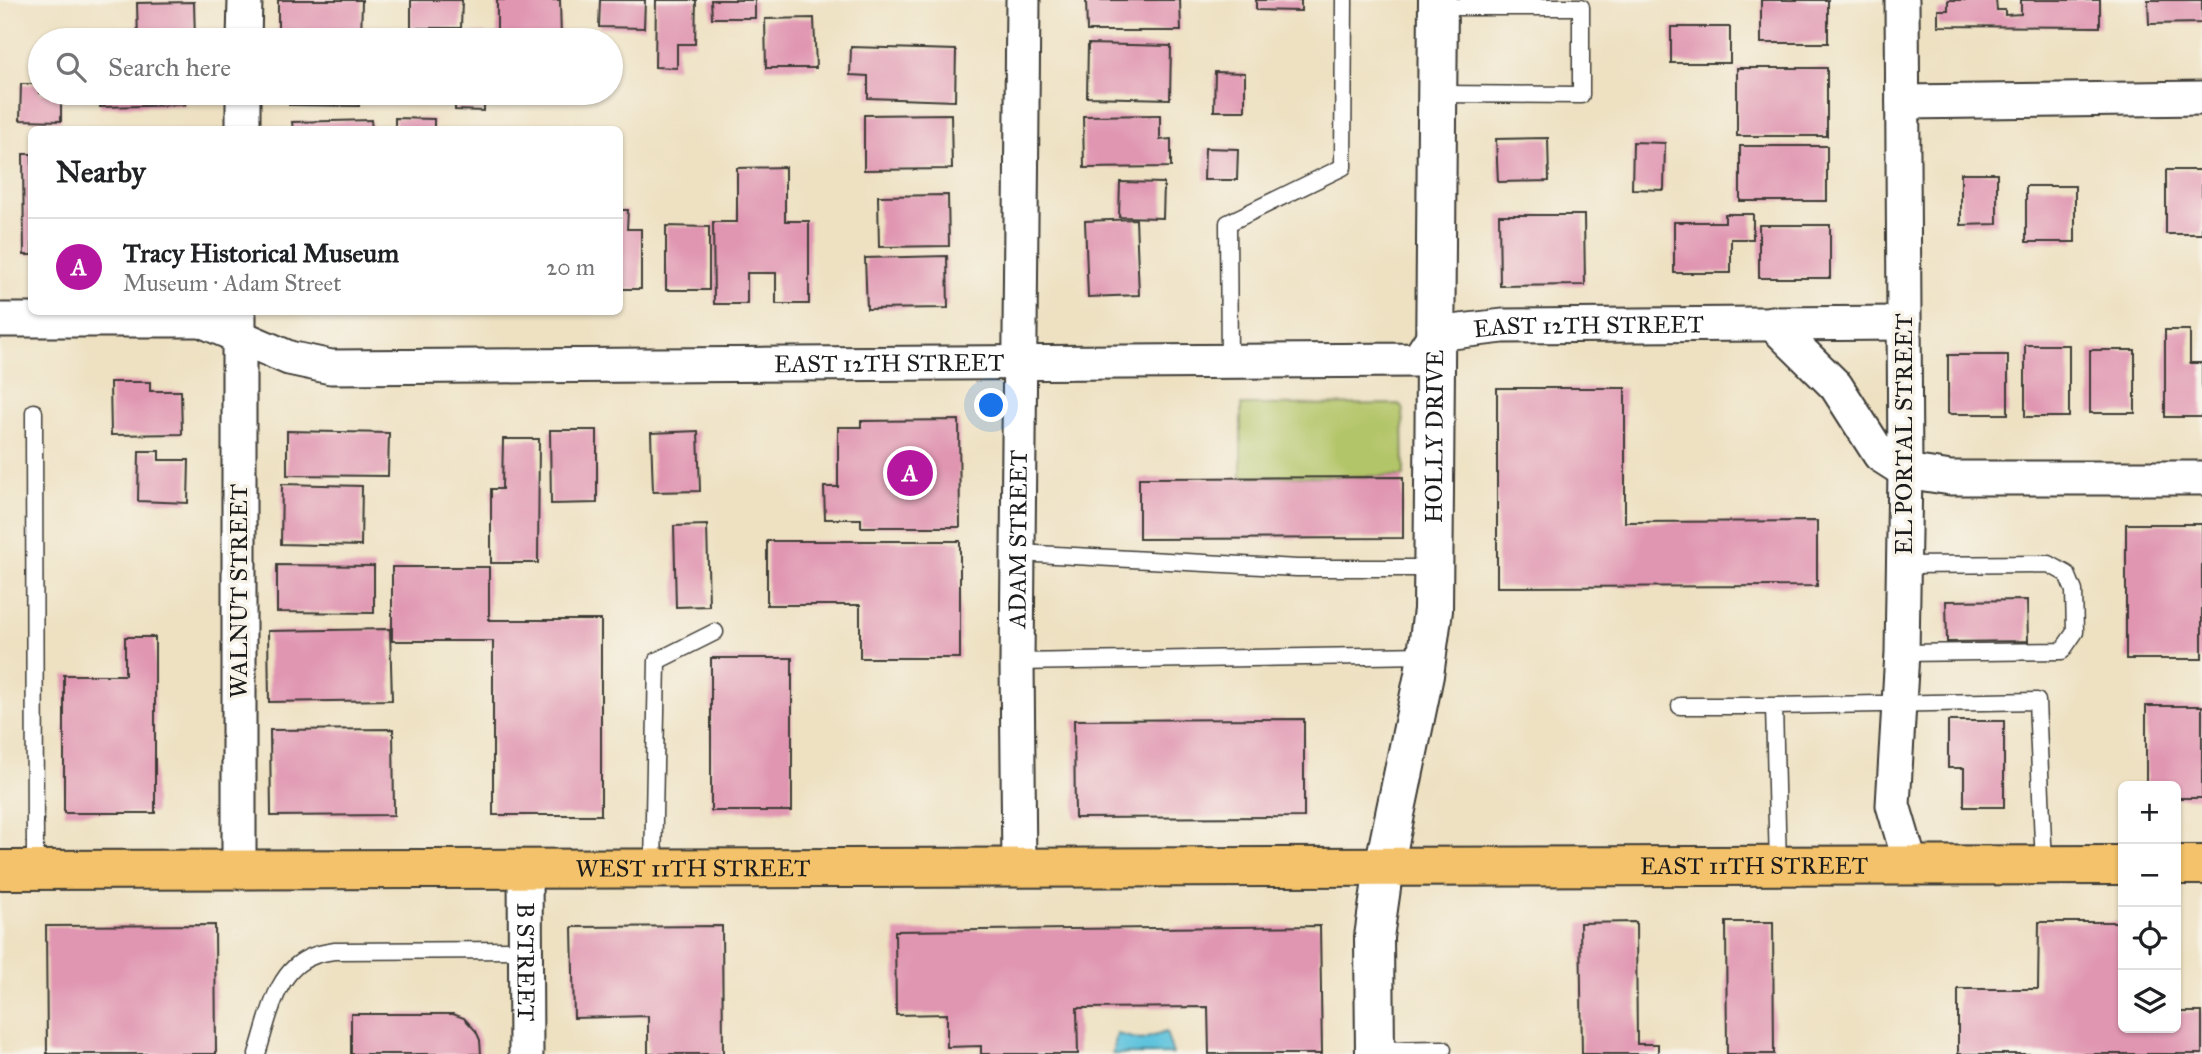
<!DOCTYPE html>
<meta charset="utf-8">
<style>
:root{--surface:#fff;--page:#f6f6f6;--text:#202124;--muted:#757577;--line:#e0e0e0;--accent:#b5179e}
body{margin:0;font-family:"IM FELL Great Primer",serif;background:var(--page);color:var(--text)}
.controls{position:absolute;right:21px;bottom:21px;display:grid;overflow:hidden;border-radius:10px;box-shadow:0 2px 5px #0004}
.controls button{width:63px;height:63px;display:grid;place-items:center;padding:0;border:0;border-bottom:2px solid var(--line);background:var(--surface);color:var(--text);font:35px sans-serif}
.you{position:absolute;left:992px;top:406px;width:24px;height:24px;margin:-18px;border:5px solid #fff;border-radius:50%;background:#1a73e8;box-shadow:0 0 0 10px #1a73e833}
.badge{display:grid;place-items:center;width:46px;height:46px;border-radius:50%;background:var(--accent);color:#fff;font-size:23px;font-weight:700}
.pin{position:absolute;translate:-50% -50%;border:4px solid #fff;box-shadow:0 2px 7px #0006}
.list{margin:0;padding:0;list-style:none}
h2{display:flex;justify-content:space-between;align-items:center;height:91px;margin:0;padding:0 28px;font-size:30px}
h2 small{font-size:23px;font-weight:400;color:var(--muted)}
.list li{display:grid;grid-template-columns:46px 1fr auto;gap:21px;align-items:center;box-sizing:border-box;height:98px;padding:0 28px;border-top:2px solid var(--line)}
.list b{display:block;font-size:26px;white-space:nowrap}
.list p{margin:0;font-size:23px;white-space:nowrap;color:var(--muted)}
.list em{font-size:23px;font-style:normal;color:var(--muted)}
.icon{flex:none;width:38px;height:38px;fill:none;stroke:currentColor;stroke-width:2;stroke-linecap:round;stroke-linejoin:round}
.map{position:relative;flex:none;width:2202px;height:1054px;overflow:hidden}
.search{position:absolute;background:var(--surface);box-shadow:0 2px 5px #0004;left:28px;top:28px;width:595px;height:77px;display:flex;align-items:center;gap:18px;box-sizing:border-box;padding:0 24px;border-radius:38px;color:var(--muted);font-size:26px}
.panel{position:absolute;background:var(--surface);box-shadow:0 2px 5px #0004;left:28px;top:126px;width:595px;height:189px;border-radius:10px}
.map>svg:first-child{display:block}
.green{fill:#b2c568;stroke:#677042;stroke-width:2}
.water{fill:#5fc3dd;stroke:#3e707c;stroke-width:2}
.building{fill:#e095b1}
.lines{fill:none;stroke-linecap:round;stroke-linejoin:round}
.service-casing{stroke:#3c3a35;stroke-width:19}
.minor-casing{stroke:#3c3a35;stroke-width:37}
.tertiary-casing{stroke:#3c3a35;stroke-width:42}
.primary-casing{stroke:#3c3a35;stroke-width:42}
.service{stroke:#fff;stroke-width:16}
.minor{stroke:#fff;stroke-width:33}
.tertiary{stroke:#fff;stroke-width:38}
.primary{stroke:#f3c26a;stroke-width:38}
.labels{text-anchor:middle;stroke-width:7;stroke-linejoin:round;paint-order:stroke}
.street-label{font-size:24px;fill:#1c1c1c;stroke:#f7f3e8}
</style>
<div class="map">
<svg width="2202" height="1054" viewBox="0 0 2202 1054">
<rect width="100%" height="100%" fill="#f7f3e8"/>
<filter id="ink" filterUnits="userSpaceOnUse"><feTurbulence type="fractalNoise" baseFrequency=".0143" numOctaves="2"/><feDisplacementMap in="SourceGraphic" scale="14" xChannelSelector="R" yChannelSelector="G"/><feConvolveMatrix kernelMatrix="1 2 1 2 8 2 1 2 1" color-interpolation-filters="sRGB"/></filter>
<filter id="wash" filterUnits="userSpaceOnUse"><feTurbulence type="fractalNoise" baseFrequency=".00686" numOctaves="4" result="noise"/><feDisplacementMap in="SourceGraphic" scale="28" xChannelSelector="R" yChannelSelector="G"/><feGaussianBlur stdDeviation="1.57" result="paint"/><feColorMatrix in="noise" values="0 0 0 0 0 0 0 0 0 0 0 0 0 0 0 0 0 1.4 0 .05"/><feComposite in="paint" operator="in"/></filter>
<g filter="url(#wash)">
<rect width="100%" height="100%" fill="#eee1c2"/>
<!-- green -->
<path class="green" d="M 1399,404 L 1403,408 L 1404,476 L 1241,477 L 1241,405 Z"/>
<!-- water -->
<path class="water" d="M 1166,1032 L 1173,1054 L 1112,1054 L 1117,1034 L 1141,1040 Z"/>
<g id="blocks">
<!-- building -->
<path class="building" d="M 278,0 L 362,0 L 361,40 L 278,40 Z
M 411,0 L 462,0 L 461,28 L 411,28 Z
M 497,0 L 560,0 L 561,40 L 497,40 Z
M 600,0 L 645,0 L 644,28 L 599,27 Z
M 656,0 L 696,0 L 695,44 L 677,44 L 677,68 L 655,67 Z
M 711,0 L 755,0 L 755,18 L 712,18 Z
M 1086,0 L 1180,0 L 1181,31 L 1087,31 Z
M 1256,0 L 1301,0 L 1301,11 L 1256,10 Z
M 1761,0 L 1828,0 L 1828,43 L 1761,43 Z
M 1948,0 L 1996,0 L 1997,10 L 2005,10 L 2005,15 L 2021,14 L 2021,0 L 2100,0 L 2100,27 L 1938,26 L 1938,10 L 1948,10 Z
M 2148,0 L 2202,0 L 2202,23 L 2149,24 Z
M 194,2 L 195,40 L 138,40 L 137,3 Z
M 814,18 L 816,68 L 766,68 L 765,19 Z
M 1671,27 L 1730,27 L 1730,63 L 1671,63 Z
M 456,33 L 485,33 L 485,40 L 456,40 Z
M 1088,44 L 1171,46 L 1170,99 L 1087,97 Z
M 851,47 L 956,50 L 955,101 L 868,98 L 868,76 L 850,75 Z
M 1737,68 L 1827,68 L 1827,136 L 1737,136 Z
M 1215,72 L 1245,73 L 1245,111 L 1214,111 Z
M 21,84 L 40,84 L 40,93 L 61,93 L 61,121 L 20,120 Z
M 100,93 L 185,93 L 185,105 L 100,107 Z
M 289,93 L 359,93 L 359,106 L 289,105 Z
M 455,93 L 484,93 L 484,111 L 455,110 Z
M 951,114 L 952,169 L 864,170 L 864,115 Z
M 1160,115 L 1160,140 L 1171,139 L 1171,167 L 1084,168 L 1083,116 Z
M 395,118 L 434,119 L 434,130 L 395,130 Z
M 371,120 L 372,130 L 293,130 L 292,122 Z
M 1548,138 L 1549,181 L 1498,182 L 1496,139 Z
M 1633,142 L 1665,143 L 1664,190 L 1632,189 Z
M 1740,146 L 1827,146 L 1827,201 L 1740,201 Z
M 1205,148 L 1238,149 L 1237,180 L 1204,180 Z
M 23,154 L 32,154 L 32,255 L 24,255 Z
M 785,167 L 785,221 L 809,221 L 809,304 L 776,304 L 776,273 L 747,273 L 747,304 L 714,304 L 713,222 L 737,222 L 737,168 Z
M 2166,170 L 2202,170 L 2202,234 L 2166,234 Z
M 1961,173 L 1997,173 L 1997,224 L 1961,225 Z
M 1120,182 L 1164,183 L 1163,218 L 1119,217 Z
M 2026,186 L 2075,186 L 2075,242 L 2026,242 Z
M 948,195 L 949,246 L 879,247 L 878,196 Z
M 620,210 L 628,210 L 627,229 L 641,229 L 641,289 L 620,289 Z
M 1725,214 L 1753,214 L 1753,239 L 1731,239 L 1731,273 L 1674,273 L 1674,222 L 1725,222 Z
M 1499,215 L 1584,215 L 1585,285 L 1500,286 Z
M 1136,219 L 1139,295 L 1088,297 L 1085,221 Z
M 1759,225 L 1830,225 L 1830,278 L 1759,278 Z
M 666,226 L 709,227 L 709,290 L 666,290 Z
M 947,256 L 948,308 L 867,309 L 865,258 Z
M 2165,330 L 2190,330 L 2190,363 L 2202,363 L 2202,417 L 2165,417 Z
M 2025,345 L 2069,345 L 2069,417 L 2025,417 Z
M 2090,350 L 2135,350 L 2135,413 L 2090,413 Z
M 1948,355 L 2008,355 L 2008,414 L 1948,414 Z
M 110,382 L 150,382 L 150,391 L 181,391 L 182,434 L 111,435 Z
M 1497,388 L 1625,388 L 1625,522 L 1817,521 L 1817,586 L 1497,587 Z
M 959,420 L 960,527 L 861,527 L 861,519 L 825,519 L 824,487 L 838,487 L 838,427 L 861,427 L 861,421 Z
M 550,430 L 597,430 L 597,503 L 551,504 Z
M 287,431 L 389,433 L 388,476 L 287,475 Z
M 698,431 L 700,491 L 653,492 L 651,433 Z
M 503,439 L 539,439 L 538,563 L 491,563 L 491,489 L 502,489 Z
M 139,451 L 159,451 L 159,460 L 189,460 L 188,503 L 138,501 Z
M 1403,477 L 1403,538 L 1139,539 L 1139,478 Z
M 282,484 L 362,486 L 361,546 L 281,544 Z
M 2126,524 L 2202,524 L 2202,659 L 2126,659 Z
M 707,525 L 709,606 L 676,607 L 674,526 Z
M 767,541 L 960,541 L 960,658 L 860,658 L 860,605 L 767,605 Z
M 277,565 L 374,566 L 374,613 L 277,612 Z
M 392,567 L 489,567 L 489,620 L 601,620 L 601,815 L 493,815 L 493,641 L 392,641 Z
M 2027,600 L 2028,641 L 1947,642 L 1946,601 Z
M 390,629 L 392,700 L 269,702 L 268,631 Z
M 125,637 L 155,637 L 155,813 L 64,813 L 64,675 L 125,675 Z
M 711,658 L 792,658 L 792,811 L 711,811 Z
M 2146,706 L 2202,706 L 2202,798 L 2176,798 L 2176,786 L 2146,786 Z
M 1304,719 L 1304,817 L 1075,818 L 1074,720 Z
M 1948,721 L 2004,721 L 2004,807 L 1964,807 L 1964,768 L 1948,768 Z
M 393,729 L 394,815 L 271,816 L 270,730 Z
M 1636,922 L 1637,1044 L 1658,1044 L 1658,1054 L 1582,1054 L 1580,923 Z
M 1726,922 L 1773,922 L 1774,1054 L 1727,1054 Z
M 2039,922 L 2123,922 L 2123,1028 L 2176,1028 L 2176,1012 L 2202,1012 L 2202,1054 L 1958,1054 L 1958,989 L 2038,989 Z
M 215,925 L 216,1054 L 47,1054 L 46,926 Z
M 722,926 L 723,1054 L 648,1054 L 648,1016 L 574,1018 L 572,927 Z
M 1320,926 L 1322,1054 L 1209,1054 L 1208,1007 L 1077,1008 L 1078,1054 L 981,1054 L 981,1046 L 947,1047 L 947,1014 L 896,1015 L 895,931 Z
M 351,1014 L 453,1014 L 464,1018 L 476,1031 L 480,1040 L 481,1054 L 351,1054 Z"/>
</g>
</g>
<g filter="url(#ink)">
<use href="#blocks" fill-opacity="0" stroke="#3c3a35" stroke-width="2"/>
<g class="lines">
<defs>
<path id="service" d="M 1438,94 L 1581,95 L 1581,7 L 1438,7
M 1229,361 L 1228,223 L 1343,167 L 1344,0
M 34,412 L 35,870
M 1018,553 L 1297,568 L 1434,568
M 1902,653 L 2062,651 L 2075,632 L 2074,591 L 2067,574 L 2049,564 L 1903,565
M 1017,662 L 1427,655
M 1680,706 L 1774,706
M 1778,867 L 1774,706 L 2037,701 L 2044,866
M 653,869 L 657,661 L 715,632
M 1375,1050 L 1443,1049
M 257,1054 C 268,1021 275,969 313,956 C 320,953 328,952 335,951 L 526,950"/>
<g id="minor">
<path d="M 1902,0 L 1905,471 L 1902,653 L 1893,805 L 1911,866"/>
<path d="M 244,40 L 245,0"/>
<path d="M 1903,102 L 2202,98"/>
<path d="M 243,130 L 243,93"/>
<path d="M 239,316 L 239,870"/>
<path id="s1" d="M 0,320 L 201,320 L 289,358 L 331,367 L 1418,360 L 1435,334 L 1503,326 L 1904,323"/>
<path d="M 1772,323 L 1836,386 L 1880,455 L 1905,471 L 1951,478 L 2202,478"/>
<path id="s2" d="M 1019,868 L 1017,662 L 1023,0"/>
<path id="s3" d="M 525,869 L 526,1054"/>
</g>
<g id="tertiary">
<path id="s4" d="M 1375,1054 L 1374,937 L 1384,867 L 1424,675 L 1433,610 L 1438,0"/>
</g>
<g id="primary">
<path d="M 2176,865 L 2202,865"/>
<path id="s5" d="M 0,870 L 2123,865"/>
</g>
</defs>
<!-- service casing -->
<use href="#service" class="service-casing"/>
<!-- minor casing -->
<use href="#minor" class="minor-casing"/>
<!-- tertiary casing -->
<use href="#tertiary" class="tertiary-casing"/>
<!-- primary casing -->
<use href="#primary" class="primary-casing"/>
<!-- service -->
<use href="#service" class="service"/>
<!-- minor -->
<use href="#minor" class="minor"/>
<!-- tertiary -->
<use href="#tertiary" class="tertiary"/>
<!-- primary -->
<use href="#primary" class="primary"/>
</g>
</g>
<g class="labels">
<!-- street labels -->
<g class="street-label">
<text dy="8" stroke="none"><textPath href="#s1" startOffset="1612">EAST 12TH STREET</textPath></text>
<text dy="8" stroke="none"><textPath href="#s1" startOffset="898">EAST 12TH STREET</textPath></text>
<text transform="translate(1904 434) rotate(-90)" y="8">EL PORTAL STREET</text>
<text dy="8" stroke="none"><textPath href="#s4" startOffset="623">HOLLY DRIVE</textPath></text>
<text dy="8" stroke="none"><textPath href="#s2" startOffset="329">ADAM STREET</textPath></text>
<text transform="translate(239 591) rotate(-90)" y="8">WALNUT STREET</text>
<text dy="8" stroke="none"><textPath href="#s5" startOffset="1754">EAST 11TH STREET</textPath></text>
<text dy="8" stroke="none"><textPath href="#s5" startOffset="693">WEST 11TH STREET</textPath></text>
<text dy="8" stroke="none"><textPath href="#s3" startOffset="93">B STREET</textPath></text>
</g>
</g>
</svg>
<div class="controls">
<button>+</button>
<button>−</button>
<button><svg class="icon" aria-label="locate" viewBox="0 0 24 24"><circle cx="12" cy="12" r="6"/><path d="M12 2v4M12 18v4M2 12h4M18 12h4"/></svg></button>
<button><svg class="icon" aria-label="layers" viewBox="0 0 24 24"><path d="M12 4l9 5-9 5-9-5zM3 14l9 5 9-5"/></svg></button>
</div>
<div class="you"></div>
<div class="pin badge" style="left:910px;top:473px">A</div>
<div class="search"><svg class="icon" aria-label="search" viewBox="0 0 24 24"><circle cx="10" cy="10" r="6"/><path d="M15 15l6 6"/></svg>Search here</div>
<section class="panel">
<h2>Nearby<small></small></h2>
<ul class="list">
<li><span class="badge">A</span><div><b>Tracy Historical Museum</b><p>Museum · Adam Street</p></div><em>20 m</em></li>
</ul>
</section>
</div>
